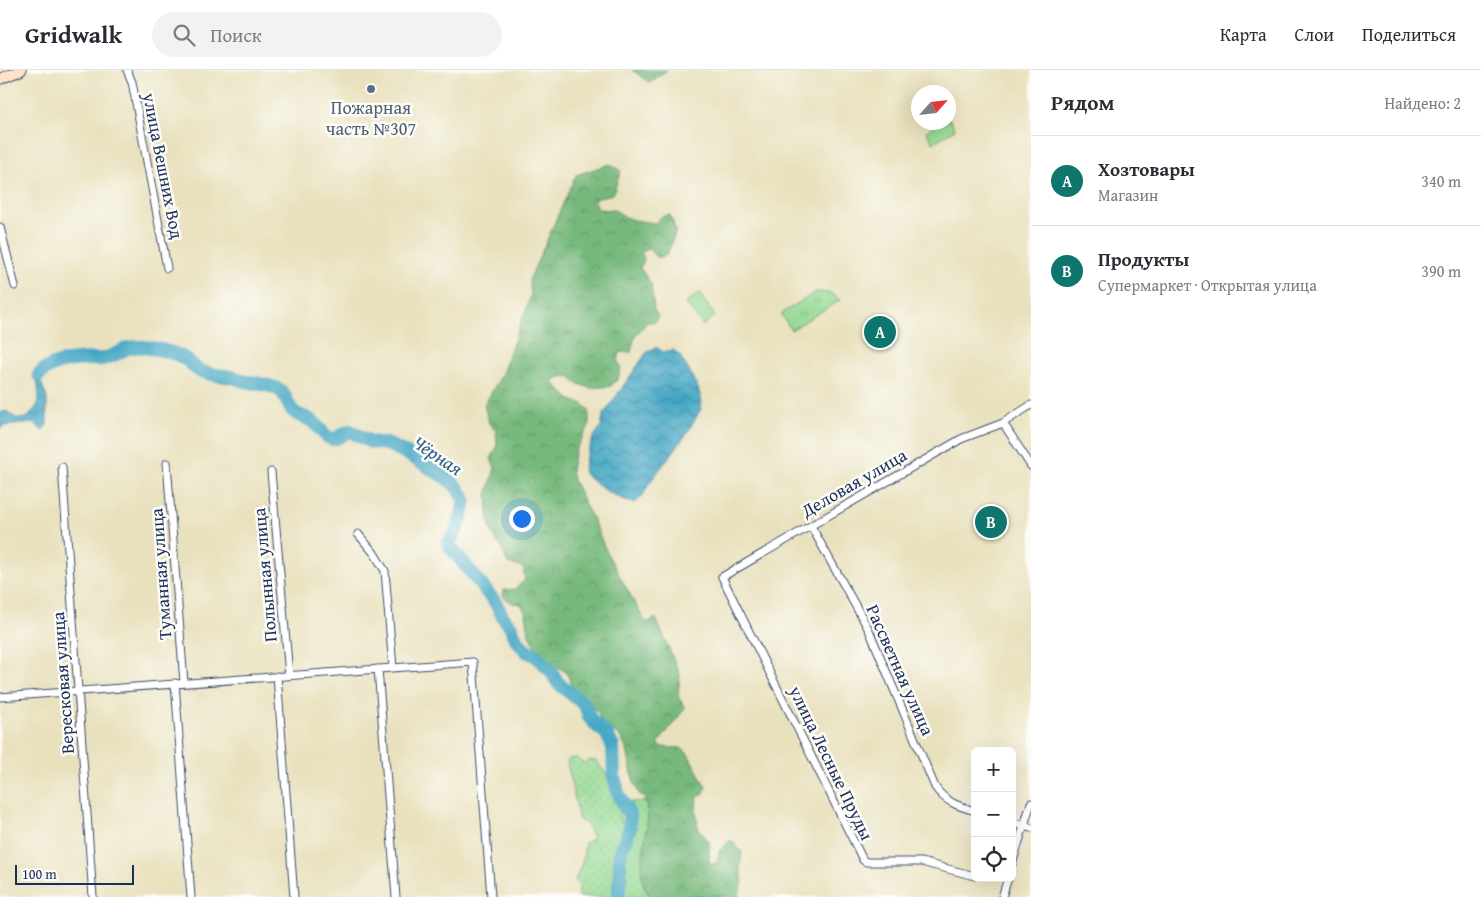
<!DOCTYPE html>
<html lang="ru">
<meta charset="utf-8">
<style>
:root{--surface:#fff;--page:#f2f2f3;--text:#2b2b33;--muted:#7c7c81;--line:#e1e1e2;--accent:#0f766e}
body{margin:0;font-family:"Gentium Book Plus",serif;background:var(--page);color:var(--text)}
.controls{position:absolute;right:15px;bottom:15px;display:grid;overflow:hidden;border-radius:8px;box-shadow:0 5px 20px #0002}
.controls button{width:45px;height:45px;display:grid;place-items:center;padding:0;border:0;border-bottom:1px solid var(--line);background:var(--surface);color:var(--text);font:25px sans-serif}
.compass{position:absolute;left:911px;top:15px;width:45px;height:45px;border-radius:50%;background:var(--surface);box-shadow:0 5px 20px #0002;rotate:63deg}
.scale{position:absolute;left:15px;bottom:12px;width:119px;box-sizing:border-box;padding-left:5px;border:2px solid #1b2f5e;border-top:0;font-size:14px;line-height:18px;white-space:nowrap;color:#1b2f5e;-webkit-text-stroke:4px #fdfcf7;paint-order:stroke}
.you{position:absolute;left:521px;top:448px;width:18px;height:18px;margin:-12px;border:4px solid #fff;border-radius:50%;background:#1a73e8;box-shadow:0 0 0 8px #1a73e833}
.badge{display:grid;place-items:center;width:32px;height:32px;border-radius:50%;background:var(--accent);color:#fff;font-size:16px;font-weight:700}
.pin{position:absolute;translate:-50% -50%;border:2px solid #fff;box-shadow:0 1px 5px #0006}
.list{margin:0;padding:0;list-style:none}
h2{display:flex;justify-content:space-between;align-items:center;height:65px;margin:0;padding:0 20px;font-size:21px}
h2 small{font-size:16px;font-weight:400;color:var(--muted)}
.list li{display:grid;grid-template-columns:32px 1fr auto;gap:15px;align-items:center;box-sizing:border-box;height:90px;padding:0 20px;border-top:1px solid var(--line)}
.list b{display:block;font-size:19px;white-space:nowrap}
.list p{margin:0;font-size:16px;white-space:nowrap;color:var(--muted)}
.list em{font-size:16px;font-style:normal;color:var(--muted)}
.icon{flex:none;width:28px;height:28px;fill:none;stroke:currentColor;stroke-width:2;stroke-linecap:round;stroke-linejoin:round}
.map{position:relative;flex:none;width:1031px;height:827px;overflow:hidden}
header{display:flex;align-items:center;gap:30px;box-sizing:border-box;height:70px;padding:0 25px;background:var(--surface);border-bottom:1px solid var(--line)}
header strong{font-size:24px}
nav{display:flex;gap:28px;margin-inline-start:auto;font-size:18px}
.search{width:350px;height:45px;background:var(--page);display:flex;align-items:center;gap:12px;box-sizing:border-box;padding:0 18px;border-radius:28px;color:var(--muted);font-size:19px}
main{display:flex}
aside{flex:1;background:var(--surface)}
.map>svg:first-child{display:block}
.grass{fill:url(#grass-dots);stroke:#588478}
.forest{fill:url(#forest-crowns);stroke:#49746e}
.park{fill:url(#park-tufts);stroke:#588478}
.garden{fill:#94d993;stroke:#588478}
.water{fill:url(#water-waves);stroke:#306c92}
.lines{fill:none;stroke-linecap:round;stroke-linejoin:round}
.river{stroke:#46a8c5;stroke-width:14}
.street-casing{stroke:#3a4a6c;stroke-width:9}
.secondary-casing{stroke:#3a4a6c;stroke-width:12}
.street{stroke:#fff;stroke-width:7}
.secondary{stroke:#ffe4c6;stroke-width:10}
.service-dot{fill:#5c6f8a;stroke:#fdfcf7;stroke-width:2}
.labels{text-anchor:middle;stroke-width:5;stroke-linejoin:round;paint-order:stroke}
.service-label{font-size:18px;fill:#4e5e75;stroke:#fdfcf7}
.street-label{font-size:18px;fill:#1b2f5e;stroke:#fdfcf7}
.water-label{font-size:19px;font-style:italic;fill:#2c5f87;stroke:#fdfcf7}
</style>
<header>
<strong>Gridwalk</strong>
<div class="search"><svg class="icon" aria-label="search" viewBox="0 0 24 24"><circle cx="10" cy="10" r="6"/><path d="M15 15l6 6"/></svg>Поиск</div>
<nav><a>Карта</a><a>Слои</a><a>Поделиться</a></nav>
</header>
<main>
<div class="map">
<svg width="1031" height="827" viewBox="0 0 1031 827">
<defs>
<pattern id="grass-dots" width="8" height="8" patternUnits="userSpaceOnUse" patternTransform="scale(1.25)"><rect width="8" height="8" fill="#94d993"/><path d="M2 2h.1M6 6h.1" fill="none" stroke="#7fbb81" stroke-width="1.8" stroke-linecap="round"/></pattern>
<pattern id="forest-crowns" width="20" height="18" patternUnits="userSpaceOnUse" patternTransform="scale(1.25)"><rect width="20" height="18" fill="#77b97d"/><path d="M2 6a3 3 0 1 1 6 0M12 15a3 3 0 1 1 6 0" fill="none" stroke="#61976a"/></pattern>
<pattern id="park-tufts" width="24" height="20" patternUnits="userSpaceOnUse" patternTransform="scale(1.25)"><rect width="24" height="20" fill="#94d993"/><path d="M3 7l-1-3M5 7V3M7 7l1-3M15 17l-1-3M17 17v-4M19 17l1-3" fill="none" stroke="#7fbb81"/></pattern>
<pattern id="water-waves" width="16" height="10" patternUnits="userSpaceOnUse" patternTransform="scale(1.25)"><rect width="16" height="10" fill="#46a8c5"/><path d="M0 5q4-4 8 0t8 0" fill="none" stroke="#3a89a3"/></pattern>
</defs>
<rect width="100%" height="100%" fill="#fdfcf7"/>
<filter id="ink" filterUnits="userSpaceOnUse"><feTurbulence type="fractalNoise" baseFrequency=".02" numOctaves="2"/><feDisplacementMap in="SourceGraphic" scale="10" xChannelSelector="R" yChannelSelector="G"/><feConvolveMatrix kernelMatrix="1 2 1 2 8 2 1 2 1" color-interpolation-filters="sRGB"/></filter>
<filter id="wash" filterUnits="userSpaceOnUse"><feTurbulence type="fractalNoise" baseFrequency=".0096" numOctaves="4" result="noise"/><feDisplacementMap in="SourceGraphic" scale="20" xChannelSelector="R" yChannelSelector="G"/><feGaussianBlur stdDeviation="1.12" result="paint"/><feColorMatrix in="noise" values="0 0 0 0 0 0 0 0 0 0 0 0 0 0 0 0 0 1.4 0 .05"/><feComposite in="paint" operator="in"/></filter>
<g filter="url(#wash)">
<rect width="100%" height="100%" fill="#e9e1be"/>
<!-- grass -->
<path class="grass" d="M 576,688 L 586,694 L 589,690 L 596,691 L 609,707 L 614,718 L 615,728 L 619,739 L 621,752 L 629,758 L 635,756 L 634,746 L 630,736 L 631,732 L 646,731 L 648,746 L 641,802 L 644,815 L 650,827 L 578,827 L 579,816 L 575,811 L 583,790 L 585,773 L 593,768 L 586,753 L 579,750 L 567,692 L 569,689 Z"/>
<!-- forest -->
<path class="forest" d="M 632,0 L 667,0 L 650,13 Z
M 610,94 L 621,101 L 613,124 L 594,129 L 598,139 L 615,140 L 625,147 L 633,150 L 656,153 L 662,146 L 670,145 L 676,161 L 667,185 L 657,188 L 649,179 L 641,182 L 644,189 L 640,198 L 651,214 L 654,240 L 658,246 L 655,252 L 647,252 L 635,266 L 631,282 L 620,282 L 618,292 L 621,297 L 618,309 L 611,316 L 603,317 L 590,318 L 576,313 L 570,306 L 559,307 L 552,312 L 571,330 L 583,334 L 589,340 L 589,356 L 576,379 L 573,389 L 571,400 L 573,410 L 593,450 L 608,485 L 646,553 L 656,548 L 680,605 L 678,626 L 685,638 L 659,672 L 660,677 L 681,678 L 688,684 L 706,717 L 704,723 L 697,728 L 696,740 L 698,757 L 709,772 L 709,793 L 717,793 L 719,781 L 731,770 L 742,783 L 740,798 L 743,812 L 739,823 L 739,827 L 650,827 L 644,815 L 641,802 L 648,746 L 646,731 L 645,727 L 639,724 L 634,713 L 627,680 L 620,666 L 602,654 L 598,642 L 572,618 L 569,608 L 565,601 L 546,591 L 536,579 L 529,564 L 526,544 L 521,534 L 512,533 L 503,526 L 504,520 L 515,519 L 525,510 L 523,497 L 508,494 L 502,479 L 493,465 L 489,454 L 487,424 L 495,398 L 491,389 L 497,377 L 496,361 L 489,353 L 484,335 L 501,306 L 531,225 L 529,210 L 576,105 Z"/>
<!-- park -->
<path class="park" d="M 816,222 L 830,223 L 840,230 L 791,260 L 781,244 Z"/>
<!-- garden -->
<path class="garden" d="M 949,48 L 955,59 L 933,73 L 926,61 L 940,53 L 948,52 Z
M 699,223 L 715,246 L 703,256 L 686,233 Z"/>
<!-- water -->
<path class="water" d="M 656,277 L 663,282 L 674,280 L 680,286 L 696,312 L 702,331 L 701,339 L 686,365 L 648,415 L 643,426 L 635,433 C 620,431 592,414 583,402 L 586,386 L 593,368 L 601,356 L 603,345 L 647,282 Z
M 53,294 L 43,307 L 41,312 L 47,328 L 47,355 L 42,361 L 35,353 L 4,356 L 0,359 L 0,343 L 7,341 C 15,349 20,351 30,346 L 31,342 C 42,336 38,320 37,310 L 35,307 C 38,299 45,297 53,294 Z"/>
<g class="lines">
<!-- river -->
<path class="river" d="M 39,305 C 53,289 80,289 100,289 C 111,289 118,282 128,278 C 138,275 152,278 162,280 C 170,282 181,285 187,290 C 191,293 194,298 198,300 C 210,306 223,305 236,308 C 241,309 244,313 250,312 C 259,314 272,315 280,320 C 286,325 287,334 292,340 C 298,347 305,346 312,351 C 319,356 324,367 332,369 C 337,369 344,363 350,361 L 371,372 L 387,374 L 406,383 L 448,409 L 457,417 L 465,430 C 462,446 459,461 448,473 L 452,479 L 495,532 L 503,547 L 511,557 L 516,569 L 526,581 L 535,585 L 551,601 L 558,613 L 585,635 L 589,647 L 598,657 L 606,663 L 613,677 L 614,708 L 617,717 L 617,721 L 629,744 L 630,758 L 627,764 L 627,769 C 616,783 621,795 620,811 C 619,817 618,821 619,827"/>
</g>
</g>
<g filter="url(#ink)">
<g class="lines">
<defs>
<path id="street" d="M 127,0 L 132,12 L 167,198
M 0,157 L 15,216
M 1003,353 L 1031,396
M 167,393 L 184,613
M 62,397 L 93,827
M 271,402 L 289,605
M 811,456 L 869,560 L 935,717 C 945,732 958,736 975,741
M 358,464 L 374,483 L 385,501 L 393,598
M 378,599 L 396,827
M 277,606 L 294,827
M 175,613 L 191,827
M 0,627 L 473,592 L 491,827
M 1012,752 L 1031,758
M 1012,794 L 1031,733
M 975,806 L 921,792 L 866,792 L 863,790 L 722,507 L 961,369 L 1003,353 L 1031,335
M 1002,827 L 1008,808"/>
<path id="secondary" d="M 0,9 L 21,0"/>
</defs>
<!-- street casing -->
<use href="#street" class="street-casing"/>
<!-- secondary casing -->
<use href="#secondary" class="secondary-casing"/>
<!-- street -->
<use href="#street" class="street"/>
<!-- secondary -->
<use href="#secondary" class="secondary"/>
</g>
</g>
<!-- markers -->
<circle class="service-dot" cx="371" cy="19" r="5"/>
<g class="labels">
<!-- service labels -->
<g class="service-label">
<text x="371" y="44">Пожарная<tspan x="371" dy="21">часть №307</tspan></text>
</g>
<!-- street labels -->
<g class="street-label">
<text transform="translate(163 96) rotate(79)" y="6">улица Вешних Вод</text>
<text transform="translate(854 413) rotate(-30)" y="6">Деловая улица</text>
<text transform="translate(161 504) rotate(-94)" y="6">Туманная улица</text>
<text transform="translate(265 505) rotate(-95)" y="6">Полынная улица</text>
<text transform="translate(900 600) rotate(66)" y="6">Рассветная улица</text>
<text transform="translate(63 613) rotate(-94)" y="6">Вересковая улица</text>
<text transform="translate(831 693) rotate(64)" y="6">улица Лесные Пруды</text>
</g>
<!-- water labels -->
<g class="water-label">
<text transform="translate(438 385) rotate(34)" y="7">Чёрная</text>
</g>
</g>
</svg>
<div class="controls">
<button>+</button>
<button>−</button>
<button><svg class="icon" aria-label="locate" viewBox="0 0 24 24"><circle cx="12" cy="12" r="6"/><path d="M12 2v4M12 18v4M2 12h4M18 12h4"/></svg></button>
</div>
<svg class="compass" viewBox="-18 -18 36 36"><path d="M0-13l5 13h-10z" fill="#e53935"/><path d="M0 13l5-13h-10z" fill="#7c7c81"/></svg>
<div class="scale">100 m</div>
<div class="you"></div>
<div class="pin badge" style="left:880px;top:262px">A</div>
<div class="pin badge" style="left:991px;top:452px">B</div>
</div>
<aside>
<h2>Рядом<small>Найдено: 2</small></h2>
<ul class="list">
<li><span class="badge">A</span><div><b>Хозтовары</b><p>Магазин</p></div><em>340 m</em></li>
<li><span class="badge">B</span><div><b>Продукты</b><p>Супермаркет · Открытая улица</p></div><em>390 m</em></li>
</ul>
</aside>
</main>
